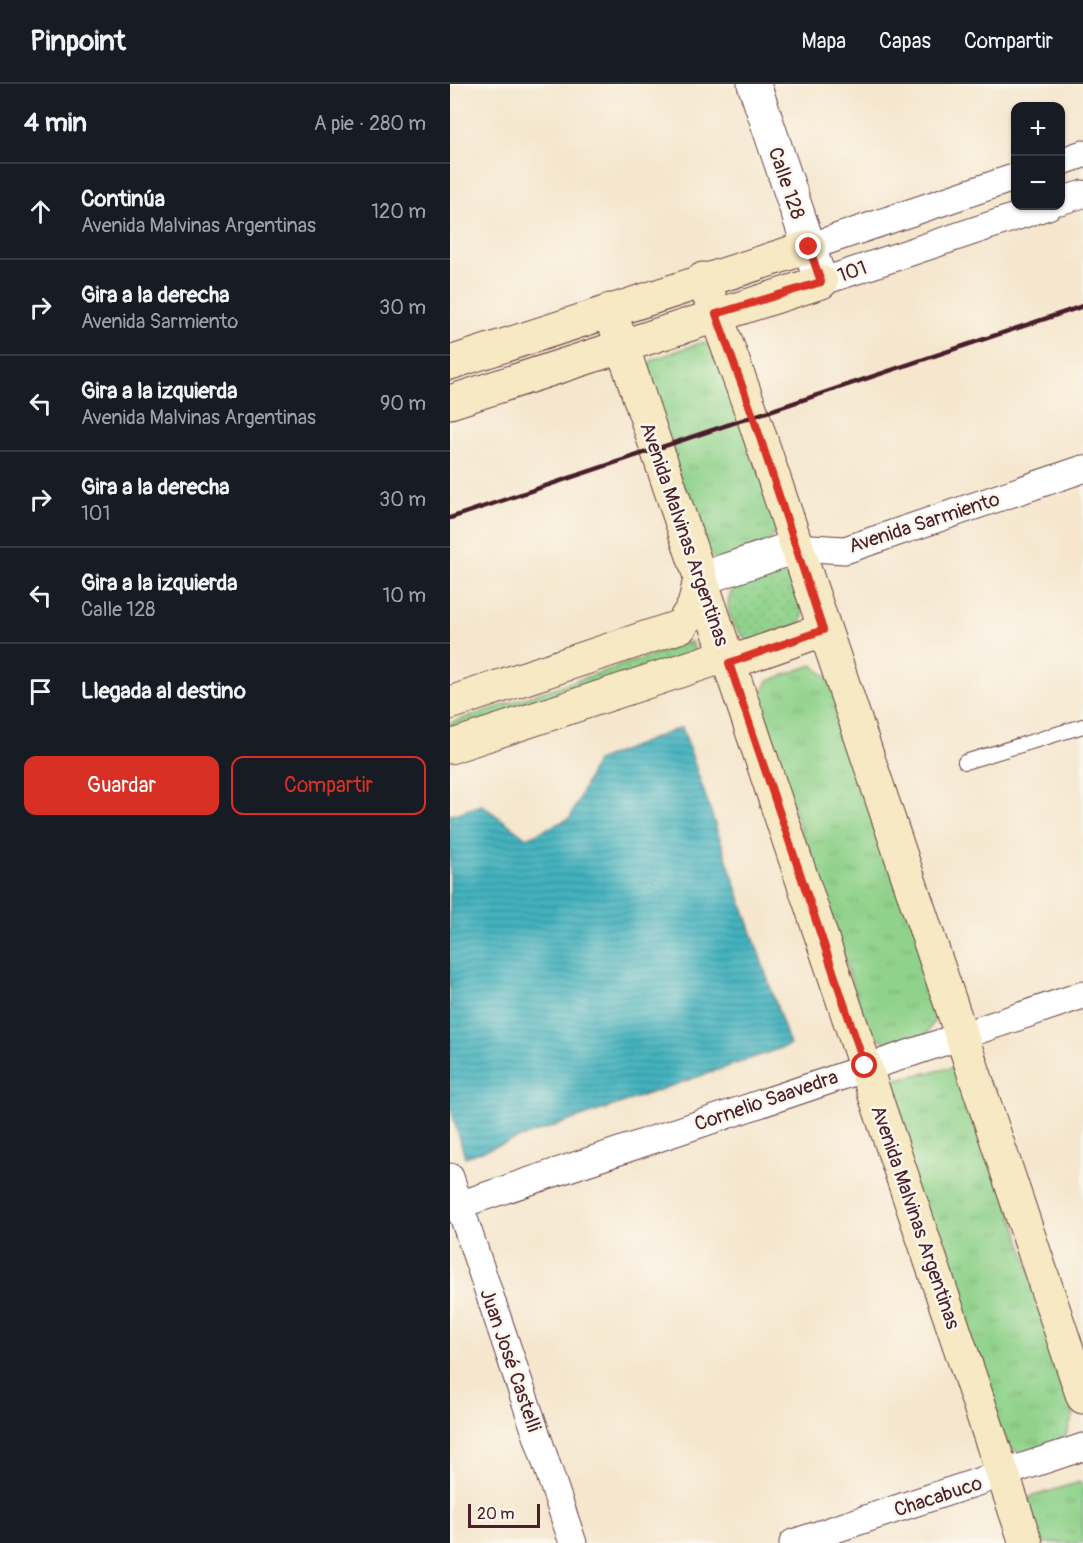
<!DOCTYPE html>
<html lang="es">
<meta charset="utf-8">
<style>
:root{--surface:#171b24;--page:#242831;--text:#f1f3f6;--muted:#9ea1a6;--line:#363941;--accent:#d93025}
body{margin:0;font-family:Pangolin,sans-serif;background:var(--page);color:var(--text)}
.controls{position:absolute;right:18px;top:18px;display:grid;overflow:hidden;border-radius:12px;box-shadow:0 2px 4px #0004}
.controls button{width:54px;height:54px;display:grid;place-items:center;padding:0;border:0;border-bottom:2px solid var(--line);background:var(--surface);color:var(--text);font:30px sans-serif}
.scale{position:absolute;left:18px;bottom:15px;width:72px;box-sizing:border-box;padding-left:6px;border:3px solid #4a1f2b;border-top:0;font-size:16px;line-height:21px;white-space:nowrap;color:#4a1f2b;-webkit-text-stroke:4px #fbf7ec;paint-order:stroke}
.stop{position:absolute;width:18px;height:18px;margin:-14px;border:4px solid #d93025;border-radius:50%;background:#fff}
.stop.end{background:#d93025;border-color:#fff;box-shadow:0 2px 6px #0008}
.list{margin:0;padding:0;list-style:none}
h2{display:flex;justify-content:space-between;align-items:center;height:78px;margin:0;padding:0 24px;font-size:26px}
h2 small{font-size:20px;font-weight:400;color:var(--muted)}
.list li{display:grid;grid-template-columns:39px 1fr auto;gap:18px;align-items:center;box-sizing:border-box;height:96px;padding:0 24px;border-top:2px solid var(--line)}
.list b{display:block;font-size:22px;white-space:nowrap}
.list p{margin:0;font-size:20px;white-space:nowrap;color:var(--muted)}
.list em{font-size:20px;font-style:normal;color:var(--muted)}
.actions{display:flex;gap:12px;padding:18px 24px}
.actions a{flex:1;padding:14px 0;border:2px solid var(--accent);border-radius:12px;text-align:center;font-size:21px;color:var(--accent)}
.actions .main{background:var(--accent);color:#fff}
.icon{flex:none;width:33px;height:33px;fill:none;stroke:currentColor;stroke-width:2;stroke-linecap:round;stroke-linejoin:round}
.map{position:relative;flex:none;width:633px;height:1459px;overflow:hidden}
header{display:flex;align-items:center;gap:36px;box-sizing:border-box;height:84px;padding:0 30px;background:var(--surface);border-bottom:2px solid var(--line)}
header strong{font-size:28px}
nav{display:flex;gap:33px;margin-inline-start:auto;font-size:21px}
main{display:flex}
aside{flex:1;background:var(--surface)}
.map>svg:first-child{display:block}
.grass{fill:url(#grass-dots);stroke:#6d785b;stroke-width:1.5}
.park{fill:url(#park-tufts);stroke:#6d785b;stroke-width:1.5}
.water{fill:url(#water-rules);stroke:#466874;stroke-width:1.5}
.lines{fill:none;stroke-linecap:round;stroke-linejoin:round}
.service-casing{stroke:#643d43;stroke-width:16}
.minor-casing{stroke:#643d43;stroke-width:29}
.tertiary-casing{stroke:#643d43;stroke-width:35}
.secondary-casing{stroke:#643d43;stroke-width:35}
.service{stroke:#fff;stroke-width:14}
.minor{stroke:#fff;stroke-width:27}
.tertiary{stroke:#fff;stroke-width:33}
.secondary{stroke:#f7e9c3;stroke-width:33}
.rail{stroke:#4a1f2b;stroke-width:4.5}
.route{stroke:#d93025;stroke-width:8}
.labels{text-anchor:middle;stroke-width:5;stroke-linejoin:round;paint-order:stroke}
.street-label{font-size:20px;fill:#4a1f2b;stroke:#fbf7ec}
</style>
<header>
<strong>Pinpoint</strong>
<nav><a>Mapa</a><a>Capas</a><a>Compartir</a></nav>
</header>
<main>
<aside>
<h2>4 min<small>A pie · 280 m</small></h2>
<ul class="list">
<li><svg class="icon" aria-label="ahead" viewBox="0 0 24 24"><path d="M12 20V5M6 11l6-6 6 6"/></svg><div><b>Continúa</b><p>Avenida Malvinas Argentinas</p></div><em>120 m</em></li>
<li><svg class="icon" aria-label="right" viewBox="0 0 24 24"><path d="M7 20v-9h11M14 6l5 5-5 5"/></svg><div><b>Gira a la derecha</b><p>Avenida Sarmiento</p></div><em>30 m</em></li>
<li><svg class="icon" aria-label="left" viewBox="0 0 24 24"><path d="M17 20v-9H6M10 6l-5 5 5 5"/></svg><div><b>Gira a la izquierda</b><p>Avenida Malvinas Argentinas</p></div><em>90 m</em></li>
<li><svg class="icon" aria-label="right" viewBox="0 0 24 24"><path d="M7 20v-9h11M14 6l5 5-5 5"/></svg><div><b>Gira a la derecha</b><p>101</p></div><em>30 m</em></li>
<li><svg class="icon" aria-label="left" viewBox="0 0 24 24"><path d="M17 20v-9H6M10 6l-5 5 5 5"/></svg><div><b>Gira a la izquierda</b><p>Calle 128</p></div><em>10 m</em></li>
<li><svg class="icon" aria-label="arrive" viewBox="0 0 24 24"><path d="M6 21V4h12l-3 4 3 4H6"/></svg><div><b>Llegada al destino</b></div></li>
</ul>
<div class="actions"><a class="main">Guardar</a><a>Compartir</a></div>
</aside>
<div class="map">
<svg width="633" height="1459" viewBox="0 0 633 1459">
<defs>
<pattern id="grass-dots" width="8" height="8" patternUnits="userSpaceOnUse" patternTransform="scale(1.5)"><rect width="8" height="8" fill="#90d28b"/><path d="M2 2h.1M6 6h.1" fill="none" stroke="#7eb478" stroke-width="1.8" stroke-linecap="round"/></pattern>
<pattern id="park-tufts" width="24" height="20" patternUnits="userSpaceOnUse" patternTransform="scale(1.5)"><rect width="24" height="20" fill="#90d28b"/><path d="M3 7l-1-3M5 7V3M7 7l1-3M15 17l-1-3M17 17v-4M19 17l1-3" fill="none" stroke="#7eb478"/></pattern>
<pattern id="water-rules" width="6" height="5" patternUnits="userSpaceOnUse" patternTransform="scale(1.5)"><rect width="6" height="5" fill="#43b2be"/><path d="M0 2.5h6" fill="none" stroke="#3a909b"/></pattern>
</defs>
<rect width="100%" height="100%" fill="#fbf7ec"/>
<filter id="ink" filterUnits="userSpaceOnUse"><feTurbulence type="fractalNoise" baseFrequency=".0167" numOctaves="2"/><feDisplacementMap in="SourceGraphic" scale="12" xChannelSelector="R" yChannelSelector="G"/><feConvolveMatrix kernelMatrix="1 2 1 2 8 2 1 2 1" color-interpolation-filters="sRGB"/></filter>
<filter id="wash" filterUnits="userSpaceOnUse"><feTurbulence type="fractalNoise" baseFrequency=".008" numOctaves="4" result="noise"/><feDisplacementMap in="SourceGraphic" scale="24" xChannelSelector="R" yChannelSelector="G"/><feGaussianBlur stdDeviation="1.35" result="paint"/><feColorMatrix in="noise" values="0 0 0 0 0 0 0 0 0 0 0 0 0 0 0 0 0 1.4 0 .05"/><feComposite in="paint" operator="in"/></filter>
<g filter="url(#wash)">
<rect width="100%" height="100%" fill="#f5e6cd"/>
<!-- grass -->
<path class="grass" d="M 315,484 C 349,491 359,507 351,540 L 299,558 C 266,528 273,498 315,484 Z
M 241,558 L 246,569 L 0,652 L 0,639 Z"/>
<!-- park -->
<path class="park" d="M 252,258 L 268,267 L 329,442 L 312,470 L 273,480 L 255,468 L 195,292 L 202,276 Z
M 362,581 L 382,597 L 494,920 L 476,951 L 438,960 L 418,946 L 307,617 L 318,597 Z
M 506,983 L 524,1006 L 624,1330 L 613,1359 L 574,1371 L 553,1361 L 436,1021 L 442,996 Z
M 630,1398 L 633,1400 L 633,1459 L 585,1459 L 575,1428 L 580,1413 Z"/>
<!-- water -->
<path class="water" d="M 232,643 L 340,961 L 15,1073 L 0,1023 L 0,731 L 32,721 L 77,754 L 120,734 L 146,677 Z"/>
</g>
<g filter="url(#ink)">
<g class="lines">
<defs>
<path id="service" d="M 515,678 L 633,642"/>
<path id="minor" d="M 610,78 L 633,70
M 610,117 L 633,110
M 359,163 L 566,93
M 371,198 L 598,122
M 345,463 L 395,466 L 633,385
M 0,1093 L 123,1459
M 0,1124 L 633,911
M 343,1459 L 633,1363"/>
<path id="tertiary" d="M 304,0 L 371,198
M 250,495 L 345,463"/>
<path id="secondary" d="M 253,195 L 303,332 L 633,1313
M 160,226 L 576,1459
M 0,279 L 359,163
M 0,318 L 371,198
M 0,619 L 231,542 L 244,522 L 250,495
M 0,663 L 266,575 L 279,579 L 373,546"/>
</defs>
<!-- service casing -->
<use href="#service" class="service-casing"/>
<!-- minor casing -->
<use href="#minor" class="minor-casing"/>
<!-- tertiary casing -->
<use href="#tertiary" class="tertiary-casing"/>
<!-- secondary casing -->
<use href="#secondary" class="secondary-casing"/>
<!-- service -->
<use href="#service" class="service"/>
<!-- minor -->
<use href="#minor" class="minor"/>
<!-- tertiary -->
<use href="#tertiary" class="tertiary"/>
<!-- secondary -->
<use href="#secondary" class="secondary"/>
<!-- rail -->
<path class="rail" d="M 0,434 L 633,222"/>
</g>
</g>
<g class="lines" filter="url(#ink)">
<!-- route -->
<path class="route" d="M 359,163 L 371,198 L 266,230 L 303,332 L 373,546 L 279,579 L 415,982"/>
</g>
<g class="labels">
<!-- street labels -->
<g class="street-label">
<text transform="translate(337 99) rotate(71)" y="7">Calle 128</text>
<text transform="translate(402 187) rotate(-19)" y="7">101</text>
<text transform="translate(474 438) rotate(-18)" y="7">Avenida Sarmiento</text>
<text transform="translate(235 450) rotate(71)" y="7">Avenida Malvinas Argentinas</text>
<text transform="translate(316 1016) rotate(-19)" y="7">Cornelio Saavedra</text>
<text transform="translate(466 1133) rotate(71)" y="7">Avenida Malvinas Argentinas</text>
<text transform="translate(61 1276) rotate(71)" y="7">Juan José Castelli</text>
<text transform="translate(488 1412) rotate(-18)" y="7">Chacabuco</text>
</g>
</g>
</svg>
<div class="controls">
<button>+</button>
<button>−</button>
</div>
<div class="scale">20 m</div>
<div class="stop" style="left:415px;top:982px"></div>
<div class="stop end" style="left:359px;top:163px"></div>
</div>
</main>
